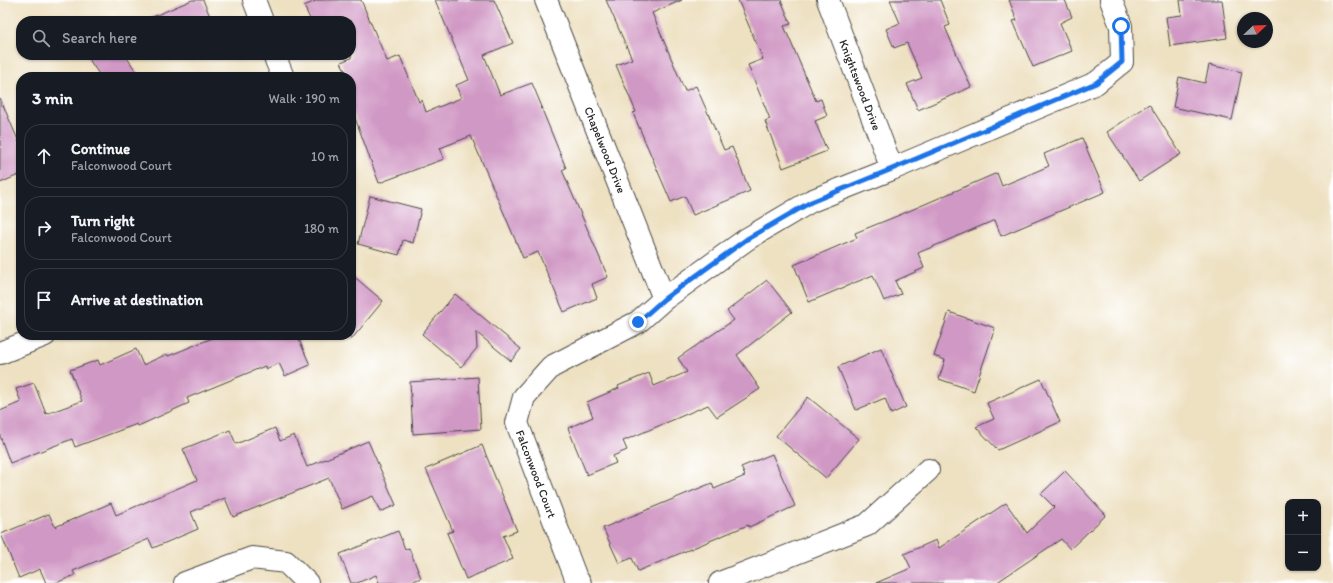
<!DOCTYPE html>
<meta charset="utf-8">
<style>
:root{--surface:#171b24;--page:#20242c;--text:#f1f3f6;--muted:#9ea1a6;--line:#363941}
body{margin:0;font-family:Itim,sans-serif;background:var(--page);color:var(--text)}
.controls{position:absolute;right:12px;bottom:12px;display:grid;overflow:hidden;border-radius:8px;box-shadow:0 1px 3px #0004}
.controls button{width:36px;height:36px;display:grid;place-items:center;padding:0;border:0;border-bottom:1px solid var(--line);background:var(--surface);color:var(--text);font:20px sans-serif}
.compass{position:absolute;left:1237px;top:12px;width:36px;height:36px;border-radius:50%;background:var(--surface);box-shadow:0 1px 3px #0004;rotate:67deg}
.stop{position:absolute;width:12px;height:12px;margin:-9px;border:3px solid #1a73e8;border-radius:50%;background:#fff}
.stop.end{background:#1a73e8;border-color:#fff;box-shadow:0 1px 4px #0008}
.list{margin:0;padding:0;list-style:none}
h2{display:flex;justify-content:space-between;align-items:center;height:52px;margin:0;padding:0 16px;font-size:17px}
h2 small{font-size:13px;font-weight:400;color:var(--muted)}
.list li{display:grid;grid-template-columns:26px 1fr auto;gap:12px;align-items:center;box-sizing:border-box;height:64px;margin:0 8px 8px;padding:0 8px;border:1px solid var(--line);border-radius:16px}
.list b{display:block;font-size:15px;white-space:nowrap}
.list p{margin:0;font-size:13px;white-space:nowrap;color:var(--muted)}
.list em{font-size:13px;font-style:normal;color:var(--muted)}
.icon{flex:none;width:22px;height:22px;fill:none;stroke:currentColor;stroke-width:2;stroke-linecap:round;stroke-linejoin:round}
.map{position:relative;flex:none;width:1333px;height:583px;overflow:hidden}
.search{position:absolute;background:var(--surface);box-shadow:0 1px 3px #0004;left:16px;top:16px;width:340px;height:44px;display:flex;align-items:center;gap:10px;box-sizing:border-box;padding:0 14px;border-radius:16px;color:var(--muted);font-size:15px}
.panel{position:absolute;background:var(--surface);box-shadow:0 1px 3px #0004;left:16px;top:72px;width:340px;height:268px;border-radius:16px}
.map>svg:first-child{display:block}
.building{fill:#d098c5}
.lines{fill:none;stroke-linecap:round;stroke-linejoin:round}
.minor-casing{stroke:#484642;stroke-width:24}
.minor{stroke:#fff;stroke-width:22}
.route{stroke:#1a73e8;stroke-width:5}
.labels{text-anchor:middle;stroke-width:3.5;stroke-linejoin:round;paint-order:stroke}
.street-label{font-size:12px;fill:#2b2b2b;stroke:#fff}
</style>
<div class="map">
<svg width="1333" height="583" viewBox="0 0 1333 583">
<rect width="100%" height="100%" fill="#fff"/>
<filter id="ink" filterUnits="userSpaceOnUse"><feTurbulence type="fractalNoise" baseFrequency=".025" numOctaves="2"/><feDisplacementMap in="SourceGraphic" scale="8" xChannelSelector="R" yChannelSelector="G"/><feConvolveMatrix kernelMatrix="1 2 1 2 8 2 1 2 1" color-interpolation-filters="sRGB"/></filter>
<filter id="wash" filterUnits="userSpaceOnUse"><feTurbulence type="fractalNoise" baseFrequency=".012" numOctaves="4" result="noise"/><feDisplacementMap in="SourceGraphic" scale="16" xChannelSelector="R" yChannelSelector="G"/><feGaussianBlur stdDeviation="0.9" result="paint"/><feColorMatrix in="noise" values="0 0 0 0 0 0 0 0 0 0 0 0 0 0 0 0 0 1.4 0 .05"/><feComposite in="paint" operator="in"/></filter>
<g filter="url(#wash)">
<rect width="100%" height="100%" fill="#eee1c2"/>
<g id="blocks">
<!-- building -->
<path class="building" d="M 192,0 L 203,0 L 212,21 L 143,21 Z
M 318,0 L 361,0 L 387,61 L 400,56 L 419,102 L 422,100 L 426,112 L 461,98 L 456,85 L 469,80 L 435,0 L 494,0 L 513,43 L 484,55 L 500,95 L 532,83 L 542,107 L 541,107 L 566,168 L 562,170 L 608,277 L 592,284 L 597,298 L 564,312 L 538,252 L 523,258 L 471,136 L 440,148 L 444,159 L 379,183 L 351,107 L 351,77 L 348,77 L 341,62 L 351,58 L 351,21 L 311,21 L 304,6 Z
M 606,0 L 682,0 L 652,13 L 685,91 L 696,86 L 724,150 L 732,147 L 750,191 L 693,215 L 685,196 L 671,202 L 633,113 L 636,112 L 616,65 L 632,59 Z
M 738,0 L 781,0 L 791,24 L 784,26 L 816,101 L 821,99 L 827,116 L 815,121 L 827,151 L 783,168 L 765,121 L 770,119 L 748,65 L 763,59 Z
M 890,0 L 940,0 L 950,25 L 945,27 L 971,87 L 918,110 L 907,84 L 922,78 L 907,43 L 894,48 L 886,29 L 900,23 Z
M 1009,0 L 1065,0 L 1072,17 L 1060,23 L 1072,51 L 1033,67 L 1013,21 L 1017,20 Z
M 1180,0 L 1222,0 L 1227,38 L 1170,46 L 1166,17 L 1182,15 Z
M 86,55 L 125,55 L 140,77 L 101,77 Z
M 1209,65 L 1242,72 L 1232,120 L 1173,107 L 1179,77 L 1205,83 Z
M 0,98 L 21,147 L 21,174 L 0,183 Z
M 1149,104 L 1181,154 L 1139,181 L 1107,132 Z
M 1082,138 L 1105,192 L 1001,236 L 995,220 L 918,253 L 924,268 L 895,281 L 901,294 L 884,301 L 873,275 L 809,302 L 794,265 L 857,238 L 855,233 L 902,214 L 997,173 L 1002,186 L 1049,166 L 1044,154 Z
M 370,196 L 421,209 L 413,243 L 403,240 L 399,255 L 358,244 Z
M 351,274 L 383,301 L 351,340 Z
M 767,280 L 792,312 L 737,355 L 760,389 L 717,417 L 708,405 L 623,441 L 627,450 L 613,456 L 616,463 L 587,475 L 568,428 L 593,417 L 587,402 L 619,388 L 618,386 L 649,373 L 654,386 L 687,372 L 678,358 L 734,320 L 727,311 Z
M 455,294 L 521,349 L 511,361 L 476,332 L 477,348 L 461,367 L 422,334 Z
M 949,312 L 995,328 L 974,391 L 939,379 L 945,360 L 934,356 Z
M 220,335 L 297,335 L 310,365 L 285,376 L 279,363 L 266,369 L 265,366 L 187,398 L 189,403 L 138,426 L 137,424 L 75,447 L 72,439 L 10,463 L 0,436 L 0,411 L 21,402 L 16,389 L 34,383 L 46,414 L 82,401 L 70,370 L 98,360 L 100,365 L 136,349 L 143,365 L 167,354 L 168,356 Z
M 881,348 L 906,407 L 891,414 L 885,398 L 856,410 L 838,367 Z
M 478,377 L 481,429 L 413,434 L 410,382 Z
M 1041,379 L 1060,422 L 998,450 L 976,427 L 994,419 L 987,403 Z
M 808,397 L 859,439 L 826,478 L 776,436 Z
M 275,428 L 280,441 L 294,435 L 307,467 L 368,441 L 396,505 L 380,512 L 373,496 L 342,509 L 329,478 L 233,517 L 225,498 L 191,512 L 198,529 L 153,548 L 149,539 L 73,571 L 75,575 L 56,583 L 46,583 L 40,569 L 19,578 L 1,534 L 49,514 L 55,527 L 111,503 L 116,515 L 197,480 L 183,449 L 230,430 L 236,444 Z
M 482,445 L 517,531 L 503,536 L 513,559 L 466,579 L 447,533 L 453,531 L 426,469 Z
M 772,454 L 795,506 L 749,527 L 748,525 L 638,571 L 632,558 L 619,563 L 603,528 L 712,483 L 714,489 L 745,476 L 741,467 Z
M 1065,471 L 1106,515 L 1070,549 L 1061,539 L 996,583 L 876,583 L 911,568 L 904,554 L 936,540 L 939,548 L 1006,503 L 1027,533 L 1054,507 L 1041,494 Z
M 398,531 L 405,549 L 409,548 L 421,578 L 408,583 L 379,583 L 376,575 L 357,583 L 351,583 L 340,554 Z"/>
</g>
</g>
<g filter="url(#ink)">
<use href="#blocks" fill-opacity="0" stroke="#484642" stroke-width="1"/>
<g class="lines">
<defs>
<path id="minor" d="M 254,0 L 262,21
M 546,0 L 664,299
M 828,0 L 892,169
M 274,55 L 283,77
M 0,353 L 45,335
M 185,583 L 252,558 L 286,562 L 307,583
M 580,583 L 576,578 L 517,423 L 524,397 L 551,367 L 638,322 L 664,299 L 747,239 L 811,201 L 892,169 L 1096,83 L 1122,62 L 1121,26 L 1111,0
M 720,583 L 867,525 L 928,470"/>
</defs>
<!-- minor casing -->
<use href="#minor" class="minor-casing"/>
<!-- minor -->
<use href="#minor" class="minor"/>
</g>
</g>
<g class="lines" filter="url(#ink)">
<!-- route -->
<path class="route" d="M 638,322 L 664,299 L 747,239 L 811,202 L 892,169 L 1096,83 L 1122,62 L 1121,26"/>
</g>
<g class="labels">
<!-- street labels -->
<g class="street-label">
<text transform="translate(860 85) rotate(69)" y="4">Knightswood Drive</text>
<text transform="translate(605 150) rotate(68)" y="4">Chapelwood Drive</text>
<text transform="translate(536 474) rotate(69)" y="4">Falconwood Court</text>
</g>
</g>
</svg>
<div class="controls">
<button>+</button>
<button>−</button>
</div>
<svg class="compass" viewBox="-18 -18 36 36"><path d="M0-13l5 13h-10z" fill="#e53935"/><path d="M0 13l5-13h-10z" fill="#9ea1a6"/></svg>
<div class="stop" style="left:1121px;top:26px"></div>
<div class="stop end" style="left:638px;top:322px"></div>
<div class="search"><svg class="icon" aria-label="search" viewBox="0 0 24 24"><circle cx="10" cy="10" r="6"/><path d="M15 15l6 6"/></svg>Search here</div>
<section class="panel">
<h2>3 min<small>Walk · 190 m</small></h2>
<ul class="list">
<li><svg class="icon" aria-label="ahead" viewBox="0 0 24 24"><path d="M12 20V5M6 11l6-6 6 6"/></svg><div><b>Continue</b><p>Falconwood Court</p></div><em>10 m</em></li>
<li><svg class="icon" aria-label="right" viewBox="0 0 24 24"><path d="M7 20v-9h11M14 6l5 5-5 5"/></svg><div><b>Turn right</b><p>Falconwood Court</p></div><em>180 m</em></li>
<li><svg class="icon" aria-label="arrive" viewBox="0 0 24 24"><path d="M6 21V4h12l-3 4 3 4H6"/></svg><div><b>Arrive at destination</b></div></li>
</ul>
</section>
</div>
